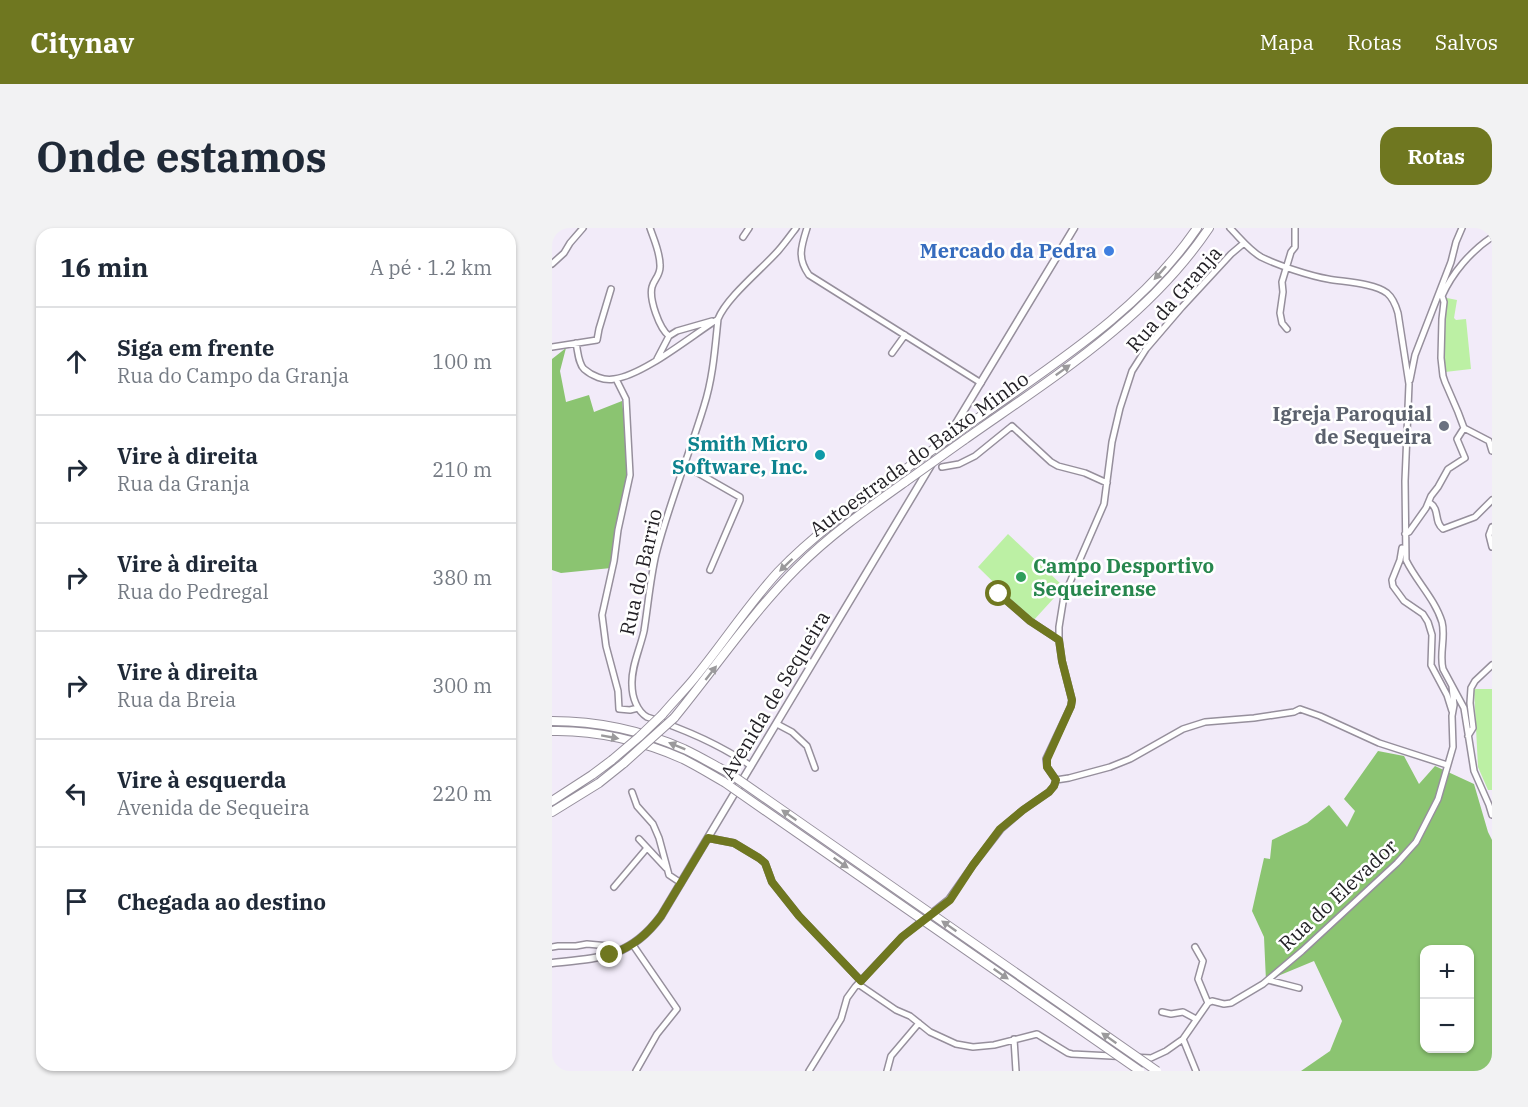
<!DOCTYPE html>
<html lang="pt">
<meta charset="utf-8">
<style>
:root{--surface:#fff;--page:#f2f2f3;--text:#1f2937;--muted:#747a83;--line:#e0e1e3;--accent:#6f7720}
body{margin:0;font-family:"IBM Plex Serif",serif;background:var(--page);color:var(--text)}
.controls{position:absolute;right:18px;bottom:18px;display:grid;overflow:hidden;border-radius:12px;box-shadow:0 2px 4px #0004}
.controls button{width:54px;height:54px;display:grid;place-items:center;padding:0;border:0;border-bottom:2px solid var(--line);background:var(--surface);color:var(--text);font:30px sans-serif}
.stop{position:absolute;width:18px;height:18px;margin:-14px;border:4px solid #6f7720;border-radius:50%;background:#fff}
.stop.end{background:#6f7720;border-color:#fff;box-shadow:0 2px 6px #0008}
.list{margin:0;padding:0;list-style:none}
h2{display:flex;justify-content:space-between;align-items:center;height:78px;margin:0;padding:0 24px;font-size:26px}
h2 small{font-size:20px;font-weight:400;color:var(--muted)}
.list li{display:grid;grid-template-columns:39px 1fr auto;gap:18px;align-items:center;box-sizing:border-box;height:108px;padding:0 24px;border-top:2px solid var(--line)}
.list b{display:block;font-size:22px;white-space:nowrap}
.list p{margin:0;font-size:20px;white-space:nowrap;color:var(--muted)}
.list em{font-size:20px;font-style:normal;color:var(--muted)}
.icon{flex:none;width:33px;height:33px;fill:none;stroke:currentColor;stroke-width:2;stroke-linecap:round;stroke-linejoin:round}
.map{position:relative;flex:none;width:940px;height:843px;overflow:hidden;border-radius:18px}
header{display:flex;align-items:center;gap:36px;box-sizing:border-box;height:84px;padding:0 30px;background:var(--accent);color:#fff}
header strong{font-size:28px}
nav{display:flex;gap:33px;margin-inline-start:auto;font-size:21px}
.intro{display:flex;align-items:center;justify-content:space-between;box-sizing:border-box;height:144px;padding:0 36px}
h1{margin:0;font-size:42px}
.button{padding:15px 27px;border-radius:18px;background:var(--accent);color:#fff;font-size:21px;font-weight:700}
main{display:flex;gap:36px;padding:0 36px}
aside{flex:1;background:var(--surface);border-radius:18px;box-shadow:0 2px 4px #0004}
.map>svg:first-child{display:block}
.green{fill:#bcf0a4}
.forest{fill:#8bc471;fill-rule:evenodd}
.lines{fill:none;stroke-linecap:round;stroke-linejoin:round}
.minor-casing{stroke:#968f9c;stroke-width:8}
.major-casing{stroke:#968f9c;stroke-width:9}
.highway-casing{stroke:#968f9c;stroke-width:10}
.minor{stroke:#fff;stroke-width:5}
.major{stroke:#fff;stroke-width:6}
.highway{stroke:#fff;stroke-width:8}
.highway-bridge-casing{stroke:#968f9c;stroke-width:10;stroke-linecap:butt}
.highway-bridge{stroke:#fff;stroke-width:8}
.oneway{fill:#9b9a9c}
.route{stroke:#6f7720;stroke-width:8}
.shop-dot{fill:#3f7fe0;stroke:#fff;stroke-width:2}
.worship-dot{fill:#6b7280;stroke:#fff;stroke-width:2}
.culture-dot{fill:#0f9aa8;stroke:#fff;stroke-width:2}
.leisure-dot{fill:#2e9e5b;stroke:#fff;stroke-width:2}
.labels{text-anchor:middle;stroke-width:5;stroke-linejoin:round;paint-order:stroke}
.shop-label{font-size:20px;font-weight:bold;fill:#366cbe;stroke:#fff;text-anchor:end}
.street-label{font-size:20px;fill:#211f24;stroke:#fff}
.worship-label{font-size:20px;font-weight:bold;fill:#5b616d;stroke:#fff;text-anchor:end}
.culture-label{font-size:20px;font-weight:bold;fill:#0d838f;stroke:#fff;text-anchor:end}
.leisure-label{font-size:20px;font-weight:bold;fill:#27864d;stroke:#fff;text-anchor:start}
</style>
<header>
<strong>Citynav</strong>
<nav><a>Mapa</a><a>Rotas</a><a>Salvos</a></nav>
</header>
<div class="intro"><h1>Onde estamos</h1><a class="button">Rotas</a></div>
<main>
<aside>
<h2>16 min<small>A pé · 1.2 km</small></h2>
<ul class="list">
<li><svg class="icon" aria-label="ahead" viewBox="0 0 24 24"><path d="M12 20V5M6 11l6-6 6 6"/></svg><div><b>Siga em frente</b><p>Rua do Campo da Granja</p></div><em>100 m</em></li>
<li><svg class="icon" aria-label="right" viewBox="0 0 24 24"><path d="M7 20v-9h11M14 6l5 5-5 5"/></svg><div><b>Vire à direita</b><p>Rua da Granja</p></div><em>210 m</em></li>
<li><svg class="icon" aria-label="right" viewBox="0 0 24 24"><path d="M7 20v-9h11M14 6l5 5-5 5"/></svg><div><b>Vire à direita</b><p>Rua do Pedregal</p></div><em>380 m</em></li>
<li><svg class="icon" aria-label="right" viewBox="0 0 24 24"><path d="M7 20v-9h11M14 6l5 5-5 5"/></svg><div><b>Vire à direita</b><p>Rua da Breia</p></div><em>300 m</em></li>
<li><svg class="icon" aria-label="left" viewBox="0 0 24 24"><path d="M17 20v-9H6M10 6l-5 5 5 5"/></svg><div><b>Vire à esquerda</b><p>Avenida de Sequeira</p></div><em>220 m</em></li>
<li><svg class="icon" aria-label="arrive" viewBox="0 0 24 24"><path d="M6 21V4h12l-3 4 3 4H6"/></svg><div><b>Chegada ao destino</b></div></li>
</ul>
</aside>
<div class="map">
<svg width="940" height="843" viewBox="0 0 940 843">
<rect width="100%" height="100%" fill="#f2ebf9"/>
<!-- green -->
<path class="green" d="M 895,70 L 905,72 L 902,90 L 904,92 L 914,91 L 919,141 L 893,144 C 891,117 890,96 895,70 Z
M 456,306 L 512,359 L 481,393 L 426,339 Z
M 922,461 L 940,461 L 940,562 L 936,562 L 926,539 Z"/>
<!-- forest -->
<path class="forest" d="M 14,120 L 8,143 L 14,174 L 37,167 L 42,184 L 70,173 L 74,208 L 75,245 L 63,305 L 59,340 L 9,345 L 0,342 L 0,131 Z
M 826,523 L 852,528 L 867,556 L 883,538 L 922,556 L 936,604 L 940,612 L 940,843 L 749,843 L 778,823 L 790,793 L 762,733 L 714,753 L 712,709 L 700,683 L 712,630 L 718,631 L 720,612 L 755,595 L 777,577 L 795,599 L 803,583 L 792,571 ZM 872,722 L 918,722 L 918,820 L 872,820 Z"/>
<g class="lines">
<defs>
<path id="minor" d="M 98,0 C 102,12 108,24 108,37 C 109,47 102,51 100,59 C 97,71 107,100 117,108
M 255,0 C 249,19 245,30 257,47 L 429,155
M 678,0 C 688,10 697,22 709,29 C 725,37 758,48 776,51 C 792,54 822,55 835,65 C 841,70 844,78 846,85 L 857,156 L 853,253 L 854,332 C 864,353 883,371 890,394 C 894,409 887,426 891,441 L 912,480 L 922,543 L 937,577 L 940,587
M 191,9 L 197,0
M 0,36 L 12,25 L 18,15 L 31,0
M 890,68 C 900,45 919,23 940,9
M 166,91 C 163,120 161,150 152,178 C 137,227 117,276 104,326 C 98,352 96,378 92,403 C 88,421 79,439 80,457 C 80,469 85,483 95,489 C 132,501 167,516 199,538
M 735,101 L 730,95 L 728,85 L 731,64 L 730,54 L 739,24 L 743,19 L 743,0
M 24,115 C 26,123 26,135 32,141 C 40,148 52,153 62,151 C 92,147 139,108 166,91 C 175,69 210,41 226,23 C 233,15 238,8 244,0
M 0,119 L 45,112 L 47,101 L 59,61
M 340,125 L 353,107
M 105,131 L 117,108 L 125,103 L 160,93
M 64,151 L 74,171 L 78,247 L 66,302 L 62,333 L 50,387 L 54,418 L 66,463 L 67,481 L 78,482 L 86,480
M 858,152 L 863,127 L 899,34 L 904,14 L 910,0
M 912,200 L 937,213 L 940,223
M 132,237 L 188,269 L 188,272 L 158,342
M 390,239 L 407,236 L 423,228 L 460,198 L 499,234 L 506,238 L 533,245 L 555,255
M 877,274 C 889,282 881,293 891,301 L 923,289 L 940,272
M 940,299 L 937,307 L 940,319
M 853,306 L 857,304 L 874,280 L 879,268 L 886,259 L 896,241 L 913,230 L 905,211 L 912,200 L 906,184 L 893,154 L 891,148 L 889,130 L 890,91 L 892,74 L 890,68
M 850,320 L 848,332 L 840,352 L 841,358 L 852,373 L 871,386 L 876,394 L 880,407 L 879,437 L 895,467 L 900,483
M 447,366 L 478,393 L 507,412
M 225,496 L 240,504 L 255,518 L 263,540
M 916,508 L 921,500 L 918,475 L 919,460 L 923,453 L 940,437
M 504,552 L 495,539 L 494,531 L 519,478 L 520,472 L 510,433 L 507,412 L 507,399 L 512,368 L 552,276 L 560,214 L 568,180 L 580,143 L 594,121 L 630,79 L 679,26 L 692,15
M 504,552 L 517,550 L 558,539 L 578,531 L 631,501 L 653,494 L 702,490 L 742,484 L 748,481 L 768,488 L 827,515 L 895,537
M 80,564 L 85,578 L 101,596 L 107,610 L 117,647 L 129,655
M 156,610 L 182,615 L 207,630 L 213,635 L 220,654 L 247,688 L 309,753
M 87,611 L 114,640
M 62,659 L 95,620
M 81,717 L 125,781 L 105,806 L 84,843
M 0,719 L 6,718 L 24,718 L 35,716 L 57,718
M 643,719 L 651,733 L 646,751 L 656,775
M 716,752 L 747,760
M 306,756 L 344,782 L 358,788 L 378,804 L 404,816 L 421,819 L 442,817 L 485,806 L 516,825 L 520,826 L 599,830 L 614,823 L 631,811 L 656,775 L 660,773 L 672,776 L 679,775 L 711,756 L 750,723 L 845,635 L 864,614 L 886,571 L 901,519 L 900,488 L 902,477 L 900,458
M 610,784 L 619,786 L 631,784 L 644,791
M 462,811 L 464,843
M 631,811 L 644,843
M 257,843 L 289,791 L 295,770 L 303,759 L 350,709 L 397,671 L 421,637 L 449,601 L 471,582 L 497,564 L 502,558 L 504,552
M 335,843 L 339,828 L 367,795"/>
<path id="major" d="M 0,735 C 48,730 78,730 109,688 L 394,212 L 522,0"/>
<path id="highway" d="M 426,190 C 505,134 590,81 645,0
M 412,212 C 500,150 596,91 657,0
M 110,487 C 120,475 131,464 141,452 C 170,417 195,378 226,344 C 266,302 315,269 362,235
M 122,490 C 163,440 199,386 245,340 C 278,307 315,281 353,254
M 0,493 C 45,493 91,503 132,521 C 147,528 162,537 177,545
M 0,503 C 44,502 91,513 131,531 C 145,538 158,546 172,554
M 0,573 L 40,547 L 60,532
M 0,584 L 47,555 L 72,535"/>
</defs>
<!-- minor casing -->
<use href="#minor" class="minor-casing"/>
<!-- major casing -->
<use href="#major" class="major-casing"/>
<!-- highway casing -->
<use href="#highway" class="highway-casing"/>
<!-- minor -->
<use href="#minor" class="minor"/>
<!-- major -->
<use href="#major" class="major"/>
<!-- highway -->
<use href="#highway" class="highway"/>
<defs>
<path id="highway-bridge" d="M 362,235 L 426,190
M 353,254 L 412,212
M 60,532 L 87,509 L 110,487
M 72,535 L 122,490
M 177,545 L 605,843
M 172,554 L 588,843"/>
</defs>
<!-- highway-bridge casing -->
<use href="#highway-bridge" class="highway-bridge-casing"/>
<!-- highway-bridge -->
<use href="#highway-bridge" class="highway-bridge"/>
</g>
<!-- one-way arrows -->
<defs><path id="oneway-solid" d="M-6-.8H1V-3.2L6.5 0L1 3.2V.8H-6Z" transform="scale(1.5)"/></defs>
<g class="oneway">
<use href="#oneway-solid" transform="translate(608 45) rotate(132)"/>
<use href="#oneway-solid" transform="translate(511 142) rotate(-36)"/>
<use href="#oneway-solid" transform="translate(234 337) rotate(136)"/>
<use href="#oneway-solid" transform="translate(159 445) rotate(-52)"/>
<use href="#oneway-solid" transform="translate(58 509) rotate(10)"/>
<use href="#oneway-solid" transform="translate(125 518) rotate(-158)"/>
<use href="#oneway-solid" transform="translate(237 587) rotate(-145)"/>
<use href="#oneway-solid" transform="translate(289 635) rotate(35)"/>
<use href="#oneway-solid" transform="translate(397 698) rotate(-145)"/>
<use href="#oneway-solid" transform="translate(449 746) rotate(35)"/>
<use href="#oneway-solid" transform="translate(557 810) rotate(-145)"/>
</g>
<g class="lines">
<!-- route -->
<path class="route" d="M 58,727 C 81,718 94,708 109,688 L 156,610 L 182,615 L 207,630 L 213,635 L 220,654 L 247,688 L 309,753 L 350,709 L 398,672 L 421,637 L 448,601 L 471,582 L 497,564 L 502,558 L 504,552 L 495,539 L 495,531 L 519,478 L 520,472 L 510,433 L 507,412 L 478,393 L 447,366"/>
</g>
<!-- markers -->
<circle class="shop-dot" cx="557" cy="23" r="6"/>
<circle class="worship-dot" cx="892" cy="198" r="6"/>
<circle class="culture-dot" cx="268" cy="227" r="6"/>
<circle class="leisure-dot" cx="469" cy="349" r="6"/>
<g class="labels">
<!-- shop labels -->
<g class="shop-label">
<text x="545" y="30">Mercado da Pedra</text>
</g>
<!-- street labels -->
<g class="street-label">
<text transform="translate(622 71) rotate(-49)" y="7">Rua da Granja</text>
<text transform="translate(367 226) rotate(-36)" y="7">Autoestrada do Baixo Minho</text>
<text transform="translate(89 344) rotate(-77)" y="7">Rua do Barrio</text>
<text transform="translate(223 467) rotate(-59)" y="7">Avenida de Sequeira</text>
<text transform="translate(786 667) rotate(-43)" y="7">Rua do Elevador</text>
</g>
<!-- worship labels -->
<g class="worship-label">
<text x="880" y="193">Igreja Paroquial<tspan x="880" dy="23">de Sequeira</tspan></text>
</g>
<!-- culture labels -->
<g class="culture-label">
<text x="256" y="223">Smith Micro<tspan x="256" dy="23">Software, Inc.</tspan></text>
</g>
<!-- leisure labels -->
<g class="leisure-label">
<text x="481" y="345">Campo Desportivo<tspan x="481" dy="23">Sequeirense</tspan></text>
</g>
</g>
</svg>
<div class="controls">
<button>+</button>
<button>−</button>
</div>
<div class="stop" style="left:447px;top:366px"></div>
<div class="stop end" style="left:58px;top:727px"></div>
</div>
</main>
